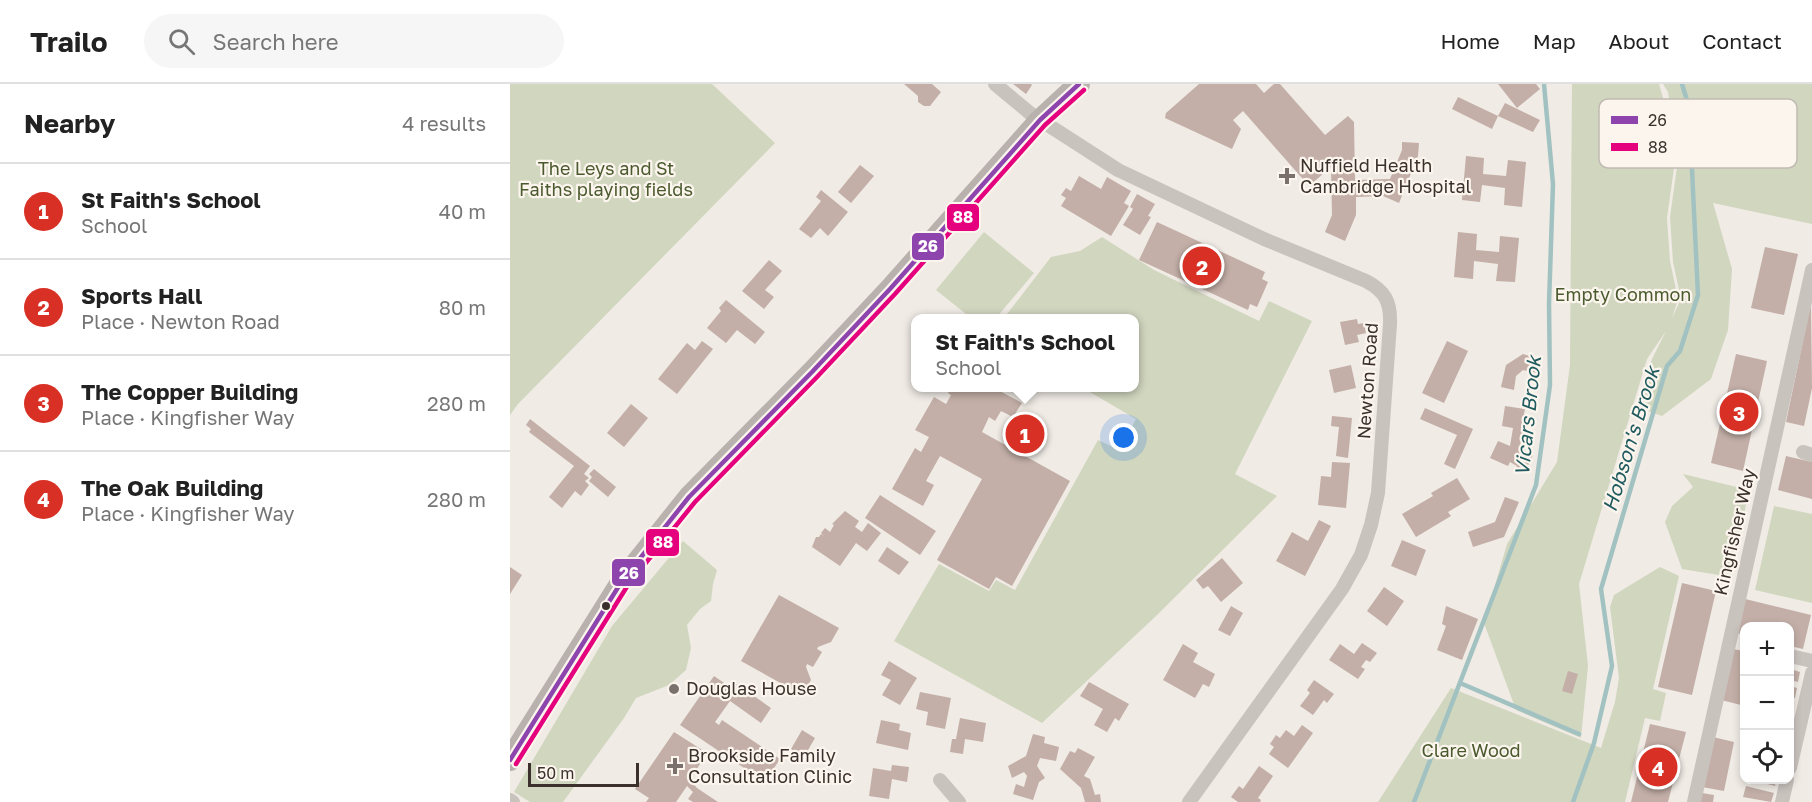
<!DOCTYPE html>
<meta charset="utf-8">
<style>
:root{--surface:#fff;--page:#f6f6f6;--text:#222;--muted:#767676;--line:#e0e0e0;--accent:#d93025}
body{margin:0;font-family:"Golos Text",sans-serif;background:var(--page);color:var(--text)}
.controls{position:absolute;right:18px;bottom:18px;display:grid;overflow:hidden;border-radius:12px;box-shadow:0 3px 9px #0003}
.controls button{width:54px;height:54px;display:grid;place-items:center;padding:0;border:0;border-bottom:2px solid var(--line);background:var(--surface);color:var(--text);font:30px sans-serif}
.scale{position:absolute;left:18px;bottom:15px;width:111px;box-sizing:border-box;padding-left:6px;border:3px solid #3b302b;border-top:0;font-size:16px;line-height:21px;white-space:nowrap;color:#3b302b;-webkit-text-stroke:4px #fbf5ee;paint-order:stroke}
.you{position:absolute;left:614px;top:354px;width:21px;height:21px;margin:-15px;border:4px solid #fff;border-radius:50%;background:#1a73e8;box-shadow:0 0 0 9px #1a73e833}
.badge{display:grid;place-items:center;width:39px;height:39px;border-radius:50%;background:var(--accent);color:#fff;font-size:20px;font-weight:700}
.pin{position:absolute;translate:-50% -50%;border:3px solid #fff;box-shadow:0 2px 6px #0006}
.popup{position:absolute;left:401px;top:230px;width:228px;height:78px;box-sizing:border-box;display:grid;place-content:center;border-radius:12px;background:var(--surface);filter:drop-shadow(0 2px 4px #0005);font-size:20px;white-space:nowrap;color:var(--muted)}
.popup b{font-size:22px;color:var(--text)}
.popup::after{content:'';position:absolute;left:50%;top:100%;margin-left:-12px;border:12px solid transparent;border-top-color:var(--surface)}
.list{margin:0;padding:0;list-style:none}
h2{display:flex;justify-content:space-between;align-items:center;height:78px;margin:0;padding:0 24px;font-size:26px}
h2 small{font-size:20px;font-weight:400;color:var(--muted)}
.list li{display:grid;grid-template-columns:39px 1fr auto;gap:18px;align-items:center;box-sizing:border-box;height:96px;padding:0 24px;border-top:2px solid var(--line)}
.list b{display:block;font-size:22px;white-space:nowrap}
.list p{margin:0;font-size:20px;white-space:nowrap;color:var(--muted)}
.list em{font-size:20px;font-style:normal;color:var(--muted)}
.icon{flex:none;width:33px;height:33px;fill:none;stroke:currentColor;stroke-width:2;stroke-linecap:round;stroke-linejoin:round}
.map{position:relative;flex:none;width:1302px;height:718px;overflow:hidden}
header{display:flex;align-items:center;gap:36px;box-sizing:border-box;height:84px;padding:0 30px;background:var(--surface);border-bottom:2px solid var(--line)}
header strong{font-size:28px}
nav{display:flex;gap:33px;margin-inline-start:auto;font-size:21px}
.search{width:420px;height:54px;background:var(--page);display:flex;align-items:center;gap:15px;box-sizing:border-box;padding:0 21px;border-radius:33px;color:var(--muted);font-size:22px}
main{display:flex}
aside{flex:1;background:var(--surface)}
.map>svg:first-child{display:block}
.green{fill:#d1d6bf}
.lines{fill:none;stroke-linecap:round;stroke-linejoin:round}
.stream{stroke:#a1c2c1;stroke-width:4.5}
.building{fill:#c3afa7}
.minor{stroke:#c9c3be;stroke-width:14}
.primary{stroke:#b8b1ad;stroke-width:22}
.bus-1-casing{stroke:#fbf5ee;stroke-width:9}
.bus-2-casing{stroke:#fbf5ee;stroke-width:9}
.bus-1{stroke:#8e44ad;stroke-width:4.5}
.bus-2{stroke:#e5007d;stroke-width:4.5}
.poi-dot{fill:#7a716c;stroke:#fbf5ee;stroke-width:2}
.bus-dot{fill:#3b302b;stroke:#fbf5ee;stroke-width:2}
.labels{text-anchor:middle;stroke-width:4.5;stroke-linejoin:round;paint-order:stroke}
.poi-label{font-size:18px;fill:#3b302b;stroke:#fbf5ee;text-anchor:start}
.park-label{font-size:18px;fill:#4a5a2e;stroke:#fbf5ee}
.street-label{font-size:18px;fill:#3b302b;stroke:#fbf5ee}
.water-label{font-size:20px;font-style:italic;fill:#1f5a5e;stroke:#fbf5ee}
.key{fill:#fbf5ee;stroke:#c1bab4;stroke-width:1.5}
.key-label{font-size:16px;fill:#3b302b}
.line-badge{stroke:#fbf5ee;stroke-width:2}
.badge-label{font-size:16px;text-anchor:middle;font-weight:bold;fill:#fff}
</style>
<header>
<strong>Trailo</strong>
<div class="search"><svg class="icon" aria-label="search" viewBox="0 0 24 24"><circle cx="10" cy="10" r="6"/><path d="M15 15l6 6"/></svg>Search here</div>
<nav><a>Home</a><a>Map</a><a>About</a><a>Contact</a></nav>
</header>
<main>
<aside>
<h2>Nearby<small>4 results</small></h2>
<ul class="list">
<li><span class="badge">1</span><div><b>St Faith's School</b><p>School</p></div><em>40 m</em></li>
<li><span class="badge">2</span><div><b>Sports Hall</b><p>Place · Newton Road</p></div><em>80 m</em></li>
<li><span class="badge">3</span><div><b>The Copper Building</b><p>Place · Kingfisher Way</p></div><em>280 m</em></li>
<li><span class="badge">4</span><div><b>The Oak Building</b><p>Place · Kingfisher Way</p></div><em>280 m</em></li>
</ul>
</aside>
<div class="map">
<svg width="1302" height="718" viewBox="0 0 1302 718">
<rect width="100%" height="100%" fill="#f0ebe5"/>
<!-- green -->
<path class="green" d="M 0,0 L 202,0 L 265,59 L 8,320 L 0,331 Z
M 1062,0 L 1149,0 L 1159,35 L 1164,84 L 1157,134 L 1160,177 L 1168,215 L 1162,234 L 1171,215 L 1163,178 L 1160,133 L 1167,83 L 1163,38 L 1158,8 L 1153,0 L 1302,0 L 1302,140 L 1203,119 L 1222,185 L 1218,246 L 1201,295 L 1152,332 L 1127,323 L 1142,275 L 1156,247 L 1137,275 L 1069,500 L 1078,582 L 1071,654 L 1006,626 L 974,539 L 997,460 L 1047,378 L 1060,281 Z
M 474,148 L 524,189 L 486,234 L 461,234 L 426,206 Z
M 592,153 L 644,186 L 749,237 L 759,217 L 802,237 L 725,390 L 767,412 L 646,532 L 532,639 L 384,557 L 429,480 L 479,507 L 486,496 L 505,506 L 588,356 L 609,366 L 626,335 L 573,304 L 624,304 L 624,234 L 494,234 L 541,173 L 570,167 Z
M 1173,390 L 1239,406 L 1221,493 L 1172,485 L 1155,438 L 1162,422 L 1183,403 Z
M 1264,422 L 1302,430 L 1302,519 L 1245,506 Z
M 173,457 L 207,486 L 203,500 L 201,517 L 190,525 L 177,541 L 181,564 L 176,586 L 159,601 L 126,614 L 114,634 L 53,718 L 20,718 L 4,708 L 102,542 Z
M 1150,483 L 1169,492 L 1143,605 L 1156,609 L 1150,637 L 1135,634 L 1115,718 L 868,718 L 941,604 L 1091,664 L 1105,618 L 1109,594 L 1100,523 L 1104,511 Z"/>
<g class="lines">
<!-- stream -->
<path class="stream" d="M 950,599 L 1069,650
M 904,718 L 1026,401 L 1040,301 L 1039,220 L 1043,100 L 1034,0
M 1063,718 L 1084,659 L 1102,582 L 1091,505 L 1157,282 L 1170,267 L 1188,211 L 1179,23 L 1172,0"/>
</g>
<!-- building -->
<path class="building" d="M 394,0 L 422,0 L 431,8 L 420,22 L 414,22 L 408,18 L 408,12 Z
M 503,0 L 521,0 L 522,1 L 516,10 Z
M 689,0 L 746,0 L 754,9 L 764,0 L 770,0 L 815,51 L 838,32 L 844,38 L 845,96 L 880,95 L 892,66 L 892,58 L 909,59 L 908,72 L 889,119 L 873,112 L 846,113 L 846,131 L 835,157 L 815,148 L 822,131 L 821,83 L 799,102 L 733,27 L 723,36 L 731,45 L 722,65 L 655,34 L 656,29 Z
M 988,0 L 1026,0 L 1030,5 L 1007,24 Z
M 948,13 L 988,32 L 982,45 L 942,25 Z
M 995,19 L 1030,36 L 1023,48 L 988,32 Z
M 956,72 L 974,74 L 973,90 L 996,92 L 998,76 L 1016,78 L 1012,123 L 994,121 L 995,104 L 972,101 L 970,118 L 952,116 Z
M 350,81 L 364,92 L 341,119 L 328,108 Z
M 569,92 L 591,105 L 597,93 L 621,107 L 614,119 L 619,122 L 601,152 L 551,122 L 556,114 L 551,111 L 556,104 L 561,107 Z
M 311,106 L 338,128 L 318,152 L 310,144 L 301,154 L 289,145 L 311,117 L 306,113 Z
M 627,110 L 645,120 L 638,132 L 641,133 L 630,151 L 613,141 L 623,125 L 620,123 Z
M 647,138 L 755,188 L 752,195 L 758,198 L 747,223 L 740,220 L 738,226 L 629,176 Z
M 948,148 L 967,150 L 966,166 L 989,168 L 990,152 L 1009,154 L 1005,198 L 986,197 L 988,180 L 964,177 L 963,195 L 944,193 Z
M 1255,163 L 1288,170 L 1274,231 L 1241,224 Z
M 259,176 L 272,187 L 255,206 L 264,213 L 254,225 L 232,207 Z
M 216,216 L 255,248 L 245,260 L 227,246 L 216,259 L 197,244 L 211,227 L 209,224 Z
M 1301,219 L 1302,304 L 1294,342 L 1276,338 Z
M 847,235 L 848,240 L 854,239 L 856,249 L 847,251 L 849,258 L 835,261 L 830,238 Z
M 192,257 L 203,265 L 167,310 L 148,295 L 177,259 L 185,266 Z
M 937,257 L 958,267 L 934,319 L 912,309 Z
M 1013,270 L 1029,275 L 1027,289 L 1013,286 L 1006,292 L 1004,306 L 991,303 L 996,281 Z
M 1226,270 L 1257,277 L 1233,387 L 1201,379 Z
M 841,281 L 846,304 L 824,309 L 819,286 Z
M 441,304 L 484,304 L 512,319 L 503,333 L 491,327 L 485,337 L 479,333 L 472,348 L 560,397 L 502,502 L 486,493 L 479,505 L 427,476 L 472,395 L 430,372 L 416,397 L 424,401 L 413,422 L 382,405 L 405,364 L 411,368 L 419,353 L 405,346 L 424,313 L 436,320 L 441,311 L 438,309 Z
M 121,320 L 138,334 L 114,363 L 97,349 Z
M 995,322 L 1015,325 L 1013,335 L 1015,336 L 1010,362 L 1015,365 L 1014,367 L 1023,371 L 1015,388 L 1006,385 L 1007,382 L 1000,378 L 998,382 L 980,374 L 988,357 L 1000,362 L 1003,344 L 992,342 Z
M 915,324 L 963,345 L 945,385 L 934,380 L 947,351 L 910,335 Z
M 822,332 L 842,334 L 838,374 L 826,372 L 829,343 L 821,342 Z
M 20,335 L 80,382 L 74,390 L 79,394 L 75,397 L 79,401 L 71,412 L 65,407 L 52,424 L 39,413 L 64,382 L 19,348 L 21,345 L 16,341 Z
M 1276,372 L 1302,378 L 1302,415 L 1268,406 Z
M 822,378 L 840,379 L 836,424 L 808,421 L 811,392 L 821,393 Z
M 84,385 L 106,403 L 98,413 L 79,397 L 82,393 L 79,390 Z
M 947,394 L 960,415 L 938,428 L 941,432 L 906,453 L 892,430 L 923,412 L 921,409 Z
M 370,411 L 426,447 L 410,471 L 355,434 Z
M 995,413 L 1009,418 L 994,453 L 963,463 L 958,448 L 985,438 Z
M 335,427 L 349,437 L 345,443 L 352,448 L 358,439 L 371,449 L 357,467 L 346,459 L 330,482 L 302,463 L 306,453 L 309,453 L 311,450 L 314,452 L 311,449 L 315,444 L 320,448 L 324,441 L 322,440 Z
M 809,436 L 821,442 L 795,492 L 766,477 L 782,448 L 798,457 Z
M 892,456 L 916,466 L 906,492 L 881,482 Z
M 377,463 L 399,478 L 389,491 L 368,477 Z
M 712,474 L 733,499 L 711,518 L 698,502 L 693,505 L 686,496 Z
M 0,483 L 12,491 L 0,510 Z
M 1172,499 L 1206,507 L 1182,611 L 1148,603 Z
M 874,503 L 894,517 L 877,542 L 857,527 Z
M 269,511 L 329,544 L 321,558 L 308,563 L 307,565 L 312,568 L 303,583 L 297,580 L 296,583 L 301,596 L 292,611 L 231,577 Z
M 1231,514 L 1301,531 L 1293,565 L 1280,562 L 1280,542 L 1234,542 L 1234,551 L 1223,548 Z
M 721,522 L 733,529 L 720,552 L 708,546 Z
M 936,522 L 968,535 L 952,576 L 927,566 L 936,542 L 932,540 Z
M 852,559 L 867,569 L 860,578 L 856,576 L 851,583 L 855,585 L 848,595 L 819,576 L 830,560 L 844,570 Z
M 673,560 L 688,569 L 683,578 L 705,590 L 699,603 L 693,600 L 685,614 L 653,596 Z
M 1223,565 L 1234,567 L 1234,606 L 1231,621 L 1211,616 Z
M 379,577 L 407,594 L 390,621 L 372,611 L 381,596 L 371,591 Z
M 1280,585 L 1290,588 L 1288,598 L 1280,596 Z
M 1058,587 L 1068,590 L 1062,610 L 1052,607 Z
M 204,592 L 220,603 L 224,598 L 261,624 L 251,639 L 220,617 L 205,638 L 209,641 L 212,636 L 270,675 L 255,698 L 170,641 Z
M 804,596 L 824,610 L 817,619 L 814,616 L 803,631 L 790,622 L 800,609 L 797,606 Z
M 579,598 L 619,620 L 609,637 L 605,634 L 597,648 L 584,641 L 593,625 L 570,612 Z
M 1280,602 L 1287,604 L 1285,614 L 1280,613 Z
M 410,608 L 441,614 L 435,645 L 416,641 L 418,628 L 406,625 Z
M 450,634 L 476,639 L 473,658 L 455,655 L 453,670 L 440,668 L 442,655 L 446,655 Z
M 371,636 L 390,640 L 389,646 L 401,649 L 398,666 L 366,659 Z
M 1140,640 L 1176,648 L 1158,718 L 1121,718 Z
M 792,641 L 803,649 L 778,684 L 759,670 L 764,663 L 760,660 L 766,651 L 770,654 L 776,646 L 784,652 Z
M 292,646 L 305,654 L 294,673 L 281,665 Z
M 164,648 L 197,669 L 180,696 L 187,704 L 208,718 L 183,718 L 178,715 L 183,708 L 177,702 L 166,718 L 136,718 L 139,714 L 125,705 Z
M 523,650 L 535,653 L 534,659 L 549,663 L 546,677 L 530,674 L 527,682 L 535,694 L 529,698 L 523,716 L 503,710 L 506,700 L 514,703 L 517,692 L 514,688 L 502,694 L 498,682 L 516,672 Z
M 1203,653 L 1224,658 L 1214,707 L 1192,703 Z
M 568,664 L 585,673 L 574,692 L 580,695 L 585,711 L 590,710 L 591,718 L 575,718 L 571,704 L 550,685 L 560,667 L 565,669 Z
M 382,681 L 399,683 L 397,698 L 382,695 L 379,715 L 359,712 L 363,684 L 381,687 Z
M 749,682 L 763,692 L 748,714 L 751,716 L 750,718 L 728,718 L 721,713 L 729,702 L 733,705 Z
M 1242,696 L 1266,696 L 1265,702 Z
M 1236,702 L 1264,709 L 1261,718 L 1233,713 Z
M 1192,709 L 1204,711 L 1203,718 L 1189,718 Z"/>
<g class="lines">
<!-- minor -->
<path class="minor" d="M 485,0 L 521,30 L 608,86 L 754,155 L 856,197 C 875,207 881,218 880,240 L 868,409 L 861,441 L 851,471 L 832,505 L 679,718
M 1293,368 L 1302,371
M 1280,572 L 1302,577
M 1280,684 L 1302,589
M 430,696 L 449,718
M 0,716 L 3,718
M 1184,718 L 1302,186
M 1272,718 L 1277,696"/>
<!-- primary -->
<path class="primary" d="M 0,676 L 112,497 L 179,413 L 302,288 L 380,205 L 530,36 L 569,0"/>
<defs>
<path id="bus-1" d="M 0,676 L 112,497 L 179,413 L 302,288 L 380,205 L 530,36 L 569,0"/>
<path id="bus-2" d="M 6,680 L 118,501 L 185,418 L 307,293 L 385,210 L 535,41 L 574,6"/>
</defs>
<!-- bus-1 casing -->
<use href="#bus-1" class="bus-1-casing"/>
<!-- bus-2 casing -->
<use href="#bus-2" class="bus-2-casing"/>
<!-- bus-1 -->
<use href="#bus-1" class="bus-1"/>
<!-- bus-2 -->
<use href="#bus-2" class="bus-2"/>
</g>
<!-- markers -->
<g class="poi-dot">
<path d="M774 83h6v6h6v6h-6v6h-6v-6h-6v-6h6z"/>
<circle cx="164" cy="605" r="6"/>
<path d="M162 673h6v6h6v6h-6v6h-6v-6h-6v-6h6z"/>
</g>
<circle class="bus-dot" cx="96" cy="522" r="5"/>
<g class="labels">
<!-- poi labels -->
<g class="poi-label">
<text x="790" y="88">Nuffield Health<tspan x="790" dy="21">Cambridge Hospital</tspan></text>
<text x="176" y="611">Douglas House</text>
<text x="178" y="678">Brookside Family<tspan x="178" dy="21">Consultation Clinic</tspan></text>
</g>
<!-- park labels -->
<g class="park-label">
<text x="96" y="91">The Leys and St<tspan x="96" dy="21">Faiths playing fields</tspan></text>
<text x="1113" y="217">Empty Common</text>
<text x="961" y="673">Clare Wood</text>
</g>
<!-- street labels -->
<g class="street-label">
<text transform="translate(858 297) rotate(-86)" y="6">Newton Road</text>
<text transform="translate(1225 448) rotate(-77)" y="6">Kingfisher Way</text>
</g>
<!-- water labels -->
<g class="water-label">
<text transform="translate(1018 332) rotate(-84)" y="7">Vicars Brook</text>
<text transform="translate(1121 355) rotate(-73)" y="7">Hobson's Brook</text>
</g>
</g>
<!-- legend -->
<rect x="1089" y="15" width="198" height="69" rx="9" class="key"/>
<rect x="1101" y="32" width="27" height="8" fill="#8e44ad"/>
<rect x="1101" y="59" width="27" height="8" fill="#e5007d"/>
<g class="key-label">
<text x="1138" y="42">26</text>
<text x="1138" y="69">88</text>
</g>
<g class="line-badge">
<rect x="436" y="119" width="34" height="29" rx="6" fill="#e5007d"/>
<rect x="401" y="148" width="34" height="29" rx="6" fill="#8e44ad"/>
<rect x="135" y="444" width="35" height="29" rx="6" fill="#e5007d"/>
<rect x="101" y="474" width="35" height="29" rx="6" fill="#8e44ad"/>
</g>
<g class="badge-label">
<text x="453" y="139">88</text>
<text x="418" y="168">26</text>
<text x="153" y="464">88</text>
<text x="119" y="495">26</text>
</g>
</svg>
<div class="controls">
<button>+</button>
<button>−</button>
<button><svg class="icon" aria-label="locate" viewBox="0 0 24 24"><circle cx="12" cy="12" r="6"/><path d="M12 2v4M12 18v4M2 12h4M18 12h4"/></svg></button>
</div>
<div class="scale">50 m</div>
<div class="you"></div>
<div class="pin badge" style="left:515px;top:350px">1</div>
<div class="popup"><b>St Faith's School</b>School</div>
<div class="pin badge" style="left:692px;top:182px">2</div>
<div class="pin badge" style="left:1229px;top:328px">3</div>
<div class="pin badge" style="left:1148px;top:683px">4</div>
</div>
</main>
